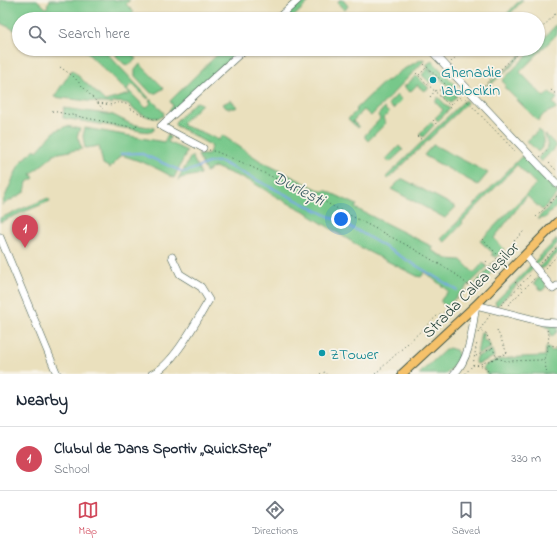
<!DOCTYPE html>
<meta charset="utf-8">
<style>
:root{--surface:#fff;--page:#f6f6f7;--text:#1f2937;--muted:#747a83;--line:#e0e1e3;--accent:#d1495b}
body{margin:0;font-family:"Indie Flower",sans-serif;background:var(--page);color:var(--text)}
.you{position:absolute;left:341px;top:219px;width:14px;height:14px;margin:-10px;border:3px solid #fff;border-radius:50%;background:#1a73e8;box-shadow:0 0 0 6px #1a73e833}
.badge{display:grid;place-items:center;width:26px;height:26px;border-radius:50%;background:var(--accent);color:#fff;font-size:13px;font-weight:700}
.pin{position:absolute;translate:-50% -33px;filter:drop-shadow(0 1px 2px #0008)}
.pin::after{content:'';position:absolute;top:21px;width:14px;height:12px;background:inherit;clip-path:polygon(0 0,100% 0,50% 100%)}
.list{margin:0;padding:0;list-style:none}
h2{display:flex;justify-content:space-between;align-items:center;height:52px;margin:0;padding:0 16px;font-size:17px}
h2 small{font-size:13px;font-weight:400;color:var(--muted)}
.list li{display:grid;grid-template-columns:26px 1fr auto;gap:12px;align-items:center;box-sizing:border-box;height:64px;padding:0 16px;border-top:1px solid var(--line)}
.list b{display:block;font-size:15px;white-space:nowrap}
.list p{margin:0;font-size:13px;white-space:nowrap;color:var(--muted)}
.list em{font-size:13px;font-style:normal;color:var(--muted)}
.icon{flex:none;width:22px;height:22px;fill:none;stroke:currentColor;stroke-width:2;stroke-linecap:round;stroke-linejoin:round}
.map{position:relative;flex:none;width:557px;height:374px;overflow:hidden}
.search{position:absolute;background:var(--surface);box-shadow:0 1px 3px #0004;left:12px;right:12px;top:12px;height:44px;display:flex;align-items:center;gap:10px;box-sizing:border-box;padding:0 14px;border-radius:22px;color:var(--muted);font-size:15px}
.sheet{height:116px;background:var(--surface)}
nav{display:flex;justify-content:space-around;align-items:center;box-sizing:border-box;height:56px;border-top:1px solid var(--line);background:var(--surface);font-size:11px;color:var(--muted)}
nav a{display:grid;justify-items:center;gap:2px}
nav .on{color:var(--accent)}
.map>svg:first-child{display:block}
.green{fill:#77c88a;stroke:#4b825f}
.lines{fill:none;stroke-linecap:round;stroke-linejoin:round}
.stream{stroke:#78a9e3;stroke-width:2}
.minor-casing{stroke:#3d5549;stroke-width:8}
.major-casing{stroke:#3d5549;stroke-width:10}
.path{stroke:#3d5549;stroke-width:1;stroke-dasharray:1 3;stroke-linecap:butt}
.minor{stroke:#fff;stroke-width:7}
.major{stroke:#f5c16b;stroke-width:8}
.culture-dot{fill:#0f9aa8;stroke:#f7f3e8;stroke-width:1.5}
.labels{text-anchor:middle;stroke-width:3.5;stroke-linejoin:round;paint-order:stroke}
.culture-label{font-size:16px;fill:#0d838f;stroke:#f7f3e8;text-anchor:start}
.street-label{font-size:16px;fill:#1f3d34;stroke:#f7f3e8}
.water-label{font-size:17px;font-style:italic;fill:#355860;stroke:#f7f3e8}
</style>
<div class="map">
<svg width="557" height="374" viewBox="0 0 557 374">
<rect width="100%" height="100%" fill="#f7f3e8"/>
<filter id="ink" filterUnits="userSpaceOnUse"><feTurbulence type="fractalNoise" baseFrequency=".025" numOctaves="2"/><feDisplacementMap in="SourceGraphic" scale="8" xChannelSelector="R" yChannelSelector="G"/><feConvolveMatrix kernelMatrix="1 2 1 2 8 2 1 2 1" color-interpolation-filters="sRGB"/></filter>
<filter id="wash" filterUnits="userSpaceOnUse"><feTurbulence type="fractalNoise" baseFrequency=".012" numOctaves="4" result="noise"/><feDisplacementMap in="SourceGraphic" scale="16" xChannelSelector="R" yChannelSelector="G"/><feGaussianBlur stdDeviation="0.9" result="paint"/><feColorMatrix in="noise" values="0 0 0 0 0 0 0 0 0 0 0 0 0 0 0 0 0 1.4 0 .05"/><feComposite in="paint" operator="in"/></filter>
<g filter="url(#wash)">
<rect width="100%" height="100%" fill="#eae0bd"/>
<!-- green -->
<path class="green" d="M 0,0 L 37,0 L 46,8 L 48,6 L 47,4 L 50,1 L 49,0 L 130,0 L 126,4 L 134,12 L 131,15 L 133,17 L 129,19 L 123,12 L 116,19 L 19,19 L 19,32 L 0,23 Z
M 303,0 L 308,0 L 309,2 L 291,19 L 284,19 Z
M 339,0 L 343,0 L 348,6 L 345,10 L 344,10 L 338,3 Z
M 520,0 L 523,0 L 505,19 L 502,19 Z
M 557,24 L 557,34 L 520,72 L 544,97 L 549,92 L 557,98 L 553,103 L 557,108 L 544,114 L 538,121 L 504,87 L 506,85 L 502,81 L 533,49 L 538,49 L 538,44 Z
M 83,49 L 103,49 L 149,98 L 148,99 L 132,84 L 127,89 L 146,108 L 151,103 L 149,101 L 151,99 L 164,113 L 163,116 C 153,122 140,113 132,108 L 132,107 L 127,103 L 114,102 L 112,104 L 54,97 L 72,70 L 105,101 L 130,94 Z
M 117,49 L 132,49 L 130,52 L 136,59 L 129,65 L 124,64 L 116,56 Z
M 223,49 L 241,49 L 176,109 L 171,111 L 169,110 L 173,106 L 170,101 Z
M 523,52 C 519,62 494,81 484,90 L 483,89 L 498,75 L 505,71 Z
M 422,59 L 425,60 L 371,116 L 364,110 L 353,121 L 359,127 L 358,128 L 348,119 L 357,110 L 356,109 L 385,81 L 389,80 L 402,70 Z
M 432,61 L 456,86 L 449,87 L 426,65 Z
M 140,64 L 164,88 L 156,93 L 151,93 L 135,76 L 135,70 Z
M 428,68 L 436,77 L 430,83 L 422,75 Z
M 416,76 L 429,88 L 424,91 L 417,85 L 410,92 L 404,87 Z
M 449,89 L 457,96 L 450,103 L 443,96 Z
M 397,95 L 402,100 L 393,109 L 388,104 Z
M 438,97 L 450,109 L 438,121 L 435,118 L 443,110 L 435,102 Z
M 231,100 L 237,107 L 235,108 L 226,108 L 223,104 Z
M 465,100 L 467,103 L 388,179 L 386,177 Z
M 197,102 L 202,104 L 182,123 L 184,126 L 202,132 L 219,140 L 222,135 L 262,162 L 323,192 L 325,190 L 357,205 L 355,208 L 433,247 L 431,250 L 447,259 L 461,260 L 474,273 L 483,263 L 487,267 L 446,307 L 441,302 L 441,300 L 448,291 L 425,272 L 421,277 L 417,276 L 365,250 L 309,215 L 310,214 L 280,199 L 252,182 L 215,167 L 206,172 L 198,155 L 208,155 L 212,146 L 175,125 L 176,121 L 193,104 Z
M 64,108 L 113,115 L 131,124 L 154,128 L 154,130 L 151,132 L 142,131 L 63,118 Z
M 384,108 L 389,113 L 383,119 L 386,123 L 368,141 L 365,138 L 365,135 L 380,119 L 378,115 Z
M 431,122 L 434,125 L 423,137 L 419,134 Z
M 67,126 L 80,129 L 77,136 L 82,149 L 53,154 L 54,155 L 31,174 L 34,178 L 27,182 L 25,192 L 2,205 L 4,199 L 18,167 L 21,162 L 35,149 L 37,151 L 55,131 Z
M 85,128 L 164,142 L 168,135 L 170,137 L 168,142 L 187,151 L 174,178 C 156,167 141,161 121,155 L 110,168 L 103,164 L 99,146 L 85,148 L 83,136 Z
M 539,130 C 546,139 546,144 538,152 L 527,141 Z
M 545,134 L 557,146 L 541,162 L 538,158 L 548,147 Z
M 433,145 L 436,146 L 488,173 L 478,185 L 425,156 L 424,155 Z
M 399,146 L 403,150 L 390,162 L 386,159 Z
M 192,156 L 201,174 L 181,178 L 179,180 L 178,180 L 190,158 Z
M 522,156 L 557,192 L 557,195 L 542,210 L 527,196 L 494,238 L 504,249 L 496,257 L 491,255 L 493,253 L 480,241 L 536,184 L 517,165 L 462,222 L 463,223 L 445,242 L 441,239 Z
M 401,179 L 403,179 L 456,207 L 445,218 L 391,189 Z
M 48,198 L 50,201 L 0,222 L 0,218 Z
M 557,198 L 557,206 L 545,218 L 537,219 Z
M 557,239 L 557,244 L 536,265 L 534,262 Z
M 557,249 L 557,254 L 542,269 L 539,267 Z
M 505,252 L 504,259 L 479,286 L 475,284 Z
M 531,265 L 534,267 L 518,284 L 515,282 Z
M 540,276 L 545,282 L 546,287 L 542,291 L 534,283 Z
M 514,283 L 517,285 L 497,306 L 495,302 Z
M 557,325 L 557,332 L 551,337 L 549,328 L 544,326 Z
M 481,332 L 484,333 L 482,339 L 488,342 L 491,348 L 477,354 Z
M 548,347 L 551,351 L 557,350 L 557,374 L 487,374 L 483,368 C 492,356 529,357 545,356 L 546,348 Z
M 449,348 L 456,350 L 460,358 L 457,363 L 446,374 L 419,374 L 445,350 Z
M 492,350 L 494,357 L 477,364 L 475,361 L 476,357 Z"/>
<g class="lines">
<!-- stream -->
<path class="stream" d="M 121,154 L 140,153 L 183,172 C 197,170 207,160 221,162 L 360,232 L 457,290"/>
</g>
</g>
<g filter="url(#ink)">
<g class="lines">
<defs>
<path id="minor" d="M 277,19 L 298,0
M 430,49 L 557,184
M 203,148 L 161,126 L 245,49
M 0,237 L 57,374
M 525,255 L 553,289 L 557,286
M 152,374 C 173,366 197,320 209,300 L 201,287 L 180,274 L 172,257
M 454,374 C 471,357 472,328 476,305 L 543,322 L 557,323"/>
<path id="major" d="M 402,374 L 476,305 L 557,222"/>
</defs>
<!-- minor casing -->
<use href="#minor" class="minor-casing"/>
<!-- major casing -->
<use href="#major" class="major-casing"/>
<!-- path -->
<path class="path" d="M 484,15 L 488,19
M 538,32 L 557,12
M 451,62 L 463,49
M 424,64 L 462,100
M 60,67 L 73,76 L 103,109
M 416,73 L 453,109
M 419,75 L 427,67
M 551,90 L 557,95
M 478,91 L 522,49
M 430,97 L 435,91 L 455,87
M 466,98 L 467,101 L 515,151
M 98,103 L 112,105 C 117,101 126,103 131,107 L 131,109 L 141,114 L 156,120 L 158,119
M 450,105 L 458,98
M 52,111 L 136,128 L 137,123
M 433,120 L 437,125
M 417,136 L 422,140
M 209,150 L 217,152 L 241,162 L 325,202 L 414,249 L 457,275 L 470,287
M 540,157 L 549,149
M 549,163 L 557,171
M 536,217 L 557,196
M 482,239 L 499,256
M 514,241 L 525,230
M 486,261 L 489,265
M 541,263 L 557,247
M 545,268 L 557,256
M 515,282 L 523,290
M 501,305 L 531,274
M 508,305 L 535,278
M 497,330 L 507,353 L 499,356
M 547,330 L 549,334 L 548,344
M 479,333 L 481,328 L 490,315
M 476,356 L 493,348
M 497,358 L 506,361 L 541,360 L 546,357 L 547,345 L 557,346
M 544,359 L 547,374
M 473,365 L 484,366 L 490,374
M 477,365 L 497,358 L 486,333 L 480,331
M 320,374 L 325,372 L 327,374
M 375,374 L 438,315 L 444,312 L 470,287 L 504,251
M 465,374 L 473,365 L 477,342"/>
<!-- minor -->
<use href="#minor" class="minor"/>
<!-- major -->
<use href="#major" class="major"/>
</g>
</g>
<!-- markers -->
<g class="culture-dot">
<circle cx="433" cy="80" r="4"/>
<circle cx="322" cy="353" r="4"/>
</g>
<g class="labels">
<!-- culture labels -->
<g class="culture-label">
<text x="441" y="77">Ghenadie<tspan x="441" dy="18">Iablocikin</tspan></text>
<text x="330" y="359">ZTower</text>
</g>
<!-- street labels -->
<g class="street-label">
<text transform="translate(470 289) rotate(-45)" y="6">Strada Calea Ieșilor</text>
</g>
<!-- water labels -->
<g class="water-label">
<text transform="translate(299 188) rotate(27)" y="6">Durlești</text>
</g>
</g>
</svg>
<div class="you"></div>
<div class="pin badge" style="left:25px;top:248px">1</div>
<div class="search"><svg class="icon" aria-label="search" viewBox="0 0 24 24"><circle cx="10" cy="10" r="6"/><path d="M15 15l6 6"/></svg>Search here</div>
</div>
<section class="sheet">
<h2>Nearby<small></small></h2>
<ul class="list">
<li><span class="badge">1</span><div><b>Clubul de Dans Sportiv „QuickStep”</b><p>School</p></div><em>330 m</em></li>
</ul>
</section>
<nav>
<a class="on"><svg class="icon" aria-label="map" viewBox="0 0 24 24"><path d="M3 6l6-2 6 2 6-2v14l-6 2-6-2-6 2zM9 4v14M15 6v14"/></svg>Map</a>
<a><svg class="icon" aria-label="directions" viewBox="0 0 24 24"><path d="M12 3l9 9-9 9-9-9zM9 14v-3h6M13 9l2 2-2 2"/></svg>Directions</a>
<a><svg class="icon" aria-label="saved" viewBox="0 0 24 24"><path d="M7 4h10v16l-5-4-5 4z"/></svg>Saved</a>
</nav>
